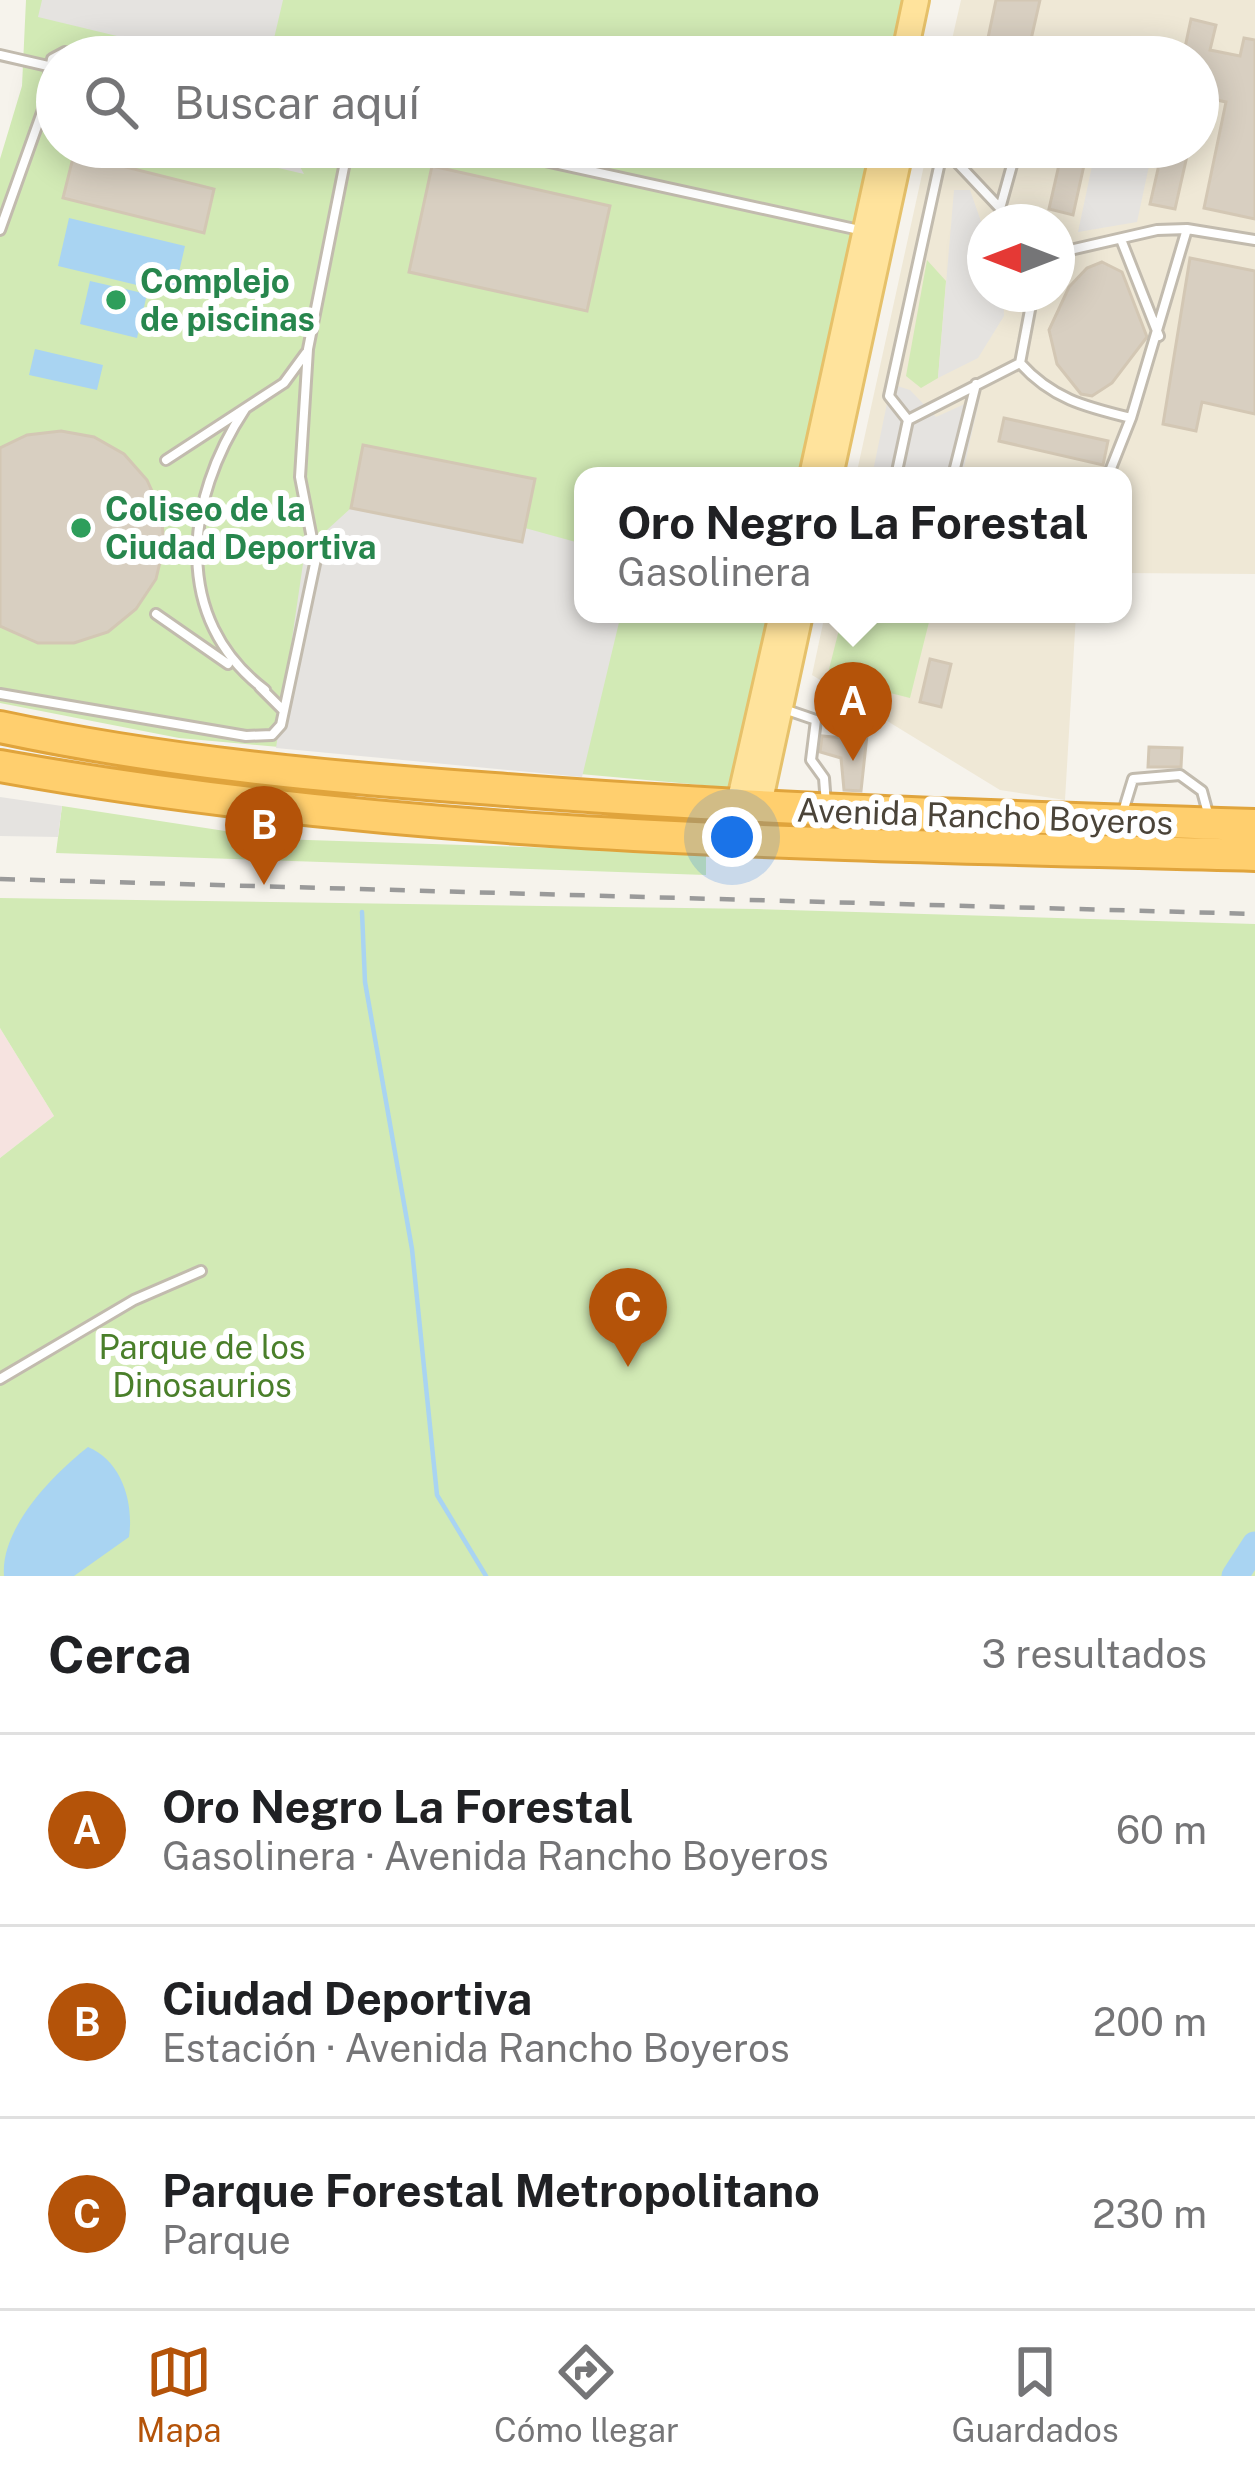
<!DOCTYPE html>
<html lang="es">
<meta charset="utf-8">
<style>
:root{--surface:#fff;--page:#f2f2f2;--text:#202124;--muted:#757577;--line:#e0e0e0;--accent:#b45309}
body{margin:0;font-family:"Public Sans",sans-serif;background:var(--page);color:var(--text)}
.compass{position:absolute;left:967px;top:204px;width:108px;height:108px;border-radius:50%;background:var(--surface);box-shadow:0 6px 30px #0003;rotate:270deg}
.you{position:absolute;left:732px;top:837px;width:42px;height:42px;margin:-30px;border:9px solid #fff;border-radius:50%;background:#1a73e8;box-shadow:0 0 0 18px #1a73e833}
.badge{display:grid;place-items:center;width:78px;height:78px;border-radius:50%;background:var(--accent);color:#fff;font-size:39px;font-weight:700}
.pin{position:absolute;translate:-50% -99px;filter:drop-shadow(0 3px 6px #0008)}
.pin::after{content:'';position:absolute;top:63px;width:42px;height:36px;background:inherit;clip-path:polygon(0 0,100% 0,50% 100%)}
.popup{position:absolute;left:574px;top:467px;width:558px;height:156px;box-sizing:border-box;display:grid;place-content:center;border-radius:24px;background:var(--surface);filter:drop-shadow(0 3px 9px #0005);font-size:39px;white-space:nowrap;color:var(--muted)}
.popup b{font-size:45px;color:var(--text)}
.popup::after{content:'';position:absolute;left:50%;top:100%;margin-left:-24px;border:24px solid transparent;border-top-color:var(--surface)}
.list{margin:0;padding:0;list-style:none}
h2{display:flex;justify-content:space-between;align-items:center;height:156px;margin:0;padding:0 48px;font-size:51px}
h2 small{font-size:39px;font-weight:400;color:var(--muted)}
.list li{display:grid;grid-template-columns:78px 1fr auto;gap:36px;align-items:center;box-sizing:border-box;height:192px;padding:0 48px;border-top:3px solid var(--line)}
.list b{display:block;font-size:45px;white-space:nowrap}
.list p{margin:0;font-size:39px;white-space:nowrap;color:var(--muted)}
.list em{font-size:39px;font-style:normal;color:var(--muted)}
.icon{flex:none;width:66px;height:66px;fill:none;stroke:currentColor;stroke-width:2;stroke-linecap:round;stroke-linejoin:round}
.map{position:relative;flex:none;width:1255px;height:1576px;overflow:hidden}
.search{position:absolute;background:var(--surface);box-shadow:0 6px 30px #0003;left:36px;right:36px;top:36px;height:132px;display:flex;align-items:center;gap:30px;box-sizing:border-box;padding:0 42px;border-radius:66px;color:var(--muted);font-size:45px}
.sheet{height:732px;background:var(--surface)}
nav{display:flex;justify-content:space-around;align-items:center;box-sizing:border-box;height:168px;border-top:3px solid var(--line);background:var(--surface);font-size:33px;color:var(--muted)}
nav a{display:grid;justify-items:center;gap:6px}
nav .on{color:var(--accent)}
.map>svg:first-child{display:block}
.education{fill:#efe8d6;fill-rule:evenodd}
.medical{fill:#f6e3e0}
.green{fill:#d2eab5}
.parking{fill:#e5e3e0}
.water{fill:#a9d4f2}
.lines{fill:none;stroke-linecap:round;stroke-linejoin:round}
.stream{stroke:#a9d4f2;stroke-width:4.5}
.river{stroke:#a9d4f2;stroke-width:27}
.building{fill:#d8cfc1;stroke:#d3c7b4;stroke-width:3}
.lane-casing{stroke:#c2bbae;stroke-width:14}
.primary-casing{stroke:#e6c16a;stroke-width:30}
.highway-casing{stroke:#e0a43c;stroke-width:36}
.lane{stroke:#fff;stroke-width:8}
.primary{stroke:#ffe39c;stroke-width:24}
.highway{stroke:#ffcf6e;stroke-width:30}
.rail{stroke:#9a9a9a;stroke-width:4.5;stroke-dasharray:15 15;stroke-linecap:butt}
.leisure-dot{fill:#2e9e5b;stroke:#fff;stroke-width:4.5}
.labels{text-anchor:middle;stroke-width:12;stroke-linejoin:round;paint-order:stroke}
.leisure-label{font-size:33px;font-weight:bold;fill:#27864d;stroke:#fff;text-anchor:start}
.street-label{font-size:33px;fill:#4b4439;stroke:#fff}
.park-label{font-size:33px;fill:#4a7f2a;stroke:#fff}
</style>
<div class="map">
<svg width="1255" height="1576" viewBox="0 0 1255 1576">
<rect width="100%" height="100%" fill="#f6f3ec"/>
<!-- education -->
<path class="education" d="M 961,0 L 1255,0 L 1255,574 L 1123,573 L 1123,476 L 856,476 L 928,147 L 1198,147 L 1198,57 L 948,57 ZM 985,222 L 1057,222 L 1057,294 L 985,294 Z
M 825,614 L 1076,614 L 1065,800 L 1000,790 L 812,675 Z"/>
<!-- medical -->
<path class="medical" d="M 0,1028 L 54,1116 L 0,1158 Z"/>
<!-- green -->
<path class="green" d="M 26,0 L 904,0 L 892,57 L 57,57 L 57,147 L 872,147 L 802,476 L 583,476 L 583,614 L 772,614 L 735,788 L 179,738 L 0,703 L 0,159 L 22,86 Z
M 927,260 L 946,281 L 938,378 L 921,388 L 906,376 Z
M 843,614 L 931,614 L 910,698 L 827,677 Z
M 62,806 L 277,839 L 706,853 L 706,875 L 56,853 Z
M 0,898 L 757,909 L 1255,924 L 1255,1576 L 0,1576 L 0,1158 L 54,1116 L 0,1028 Z"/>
<!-- parking -->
<path class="parking" d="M 42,0 L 283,0 L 272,47 L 244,57 L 204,57 L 38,17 Z
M 190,147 L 289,147 L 304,174 Z
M 1096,147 L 1153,147 L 1137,222 L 1078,232 Z
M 954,190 L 970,190 L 985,233 L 985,294 L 1003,294 L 1004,316 L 978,358 L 938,378 Z
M 891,384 L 910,390 L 936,417 L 980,397 L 962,476 L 872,476 Z
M 351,508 L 521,542 L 525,528 L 583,544 L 583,614 L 621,614 L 582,777 L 276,748 L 305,550 Z
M 0,797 L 62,806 L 58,837 L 0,836 Z"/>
<!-- water -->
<path class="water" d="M 69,218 L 185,246 L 174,294 L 58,266 Z
M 90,281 L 147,294 L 137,338 L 80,324 Z
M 35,349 L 103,365 L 97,390 L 29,375 Z
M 88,1447 C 122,1461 134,1503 129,1537 L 74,1576 L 4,1576 C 0,1527 56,1472 88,1447 Z"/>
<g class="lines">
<!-- stream -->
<path class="stream" d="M 362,912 L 365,982 L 412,1249 L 437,1495 L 486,1576"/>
<!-- river -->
<path class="river" d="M 1235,1576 L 1255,1545"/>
</g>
<!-- building -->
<path class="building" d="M 996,0 L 1040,0 L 1027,57 L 984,57 Z
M 1191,19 L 1216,25 L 1210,50 L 1240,56 L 1244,38 L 1255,40 L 1255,219 L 1204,208 L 1226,102 L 1198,96 L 1198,57 L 1183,57 Z
M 1063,147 L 1088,147 L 1073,215 L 1049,209 Z
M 1163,147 L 1189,147 L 1175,209 L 1150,204 Z
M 74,154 L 214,189 L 204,233 L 63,198 Z
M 432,166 L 610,206 L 587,311 L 409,272 Z
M 1190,258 L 1255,271 L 1255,414 L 1202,402 L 1196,431 L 1163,424 Z
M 1102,262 L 1122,272 L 1147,337 L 1112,383 L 1092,396 L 1081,394 L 1057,364 L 1049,330 L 1069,287 L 1087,268 Z
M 1004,418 L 1108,441 L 1103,465 L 999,441 Z
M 61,431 L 94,437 L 124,454 L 147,480 L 161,511 L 164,545 L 156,579 L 136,609 L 108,632 L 74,643 L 38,643 L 0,626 L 0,448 L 27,435 Z
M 363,445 L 535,479 L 522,542 L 351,508 Z
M 930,659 L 951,664 L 941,707 L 920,702 Z
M 845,732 L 867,735 L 861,791 L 844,790 L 841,758 L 820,752 L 822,736 L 843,738 Z
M 1149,747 L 1182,748 L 1181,767 L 1148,767 Z"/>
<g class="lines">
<defs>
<path id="lane" d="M 0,55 L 48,66
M 57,92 L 48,80 L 52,59 L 65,52 L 91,57
M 281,147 L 305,152 L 316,147
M 481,147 L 864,231
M 914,147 L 950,155 L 1013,222
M 942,153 L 889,396 L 908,420 L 1020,363 L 1033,294
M 1001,205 L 1017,147
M 0,230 L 51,87
M 1122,242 L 1159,336
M 1057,253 L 1157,230 L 1187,229 L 1255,240
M 1020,363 C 1052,399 1086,407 1131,418 L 1187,229
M 245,409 C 185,499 171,619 265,690
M 166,460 L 284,383 L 306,353
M 896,476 L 908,420
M 953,476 L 976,384
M 1108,476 L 1131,418
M 156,614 L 228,664
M 260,687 L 283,710
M 0,694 L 246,736 L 272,735 L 281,725 L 316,559 L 300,477 L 308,349 L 348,147
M 784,709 L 816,720 L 811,760 L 824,778 L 826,804
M 1122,815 L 1133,779 L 1180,775 L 1202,791 L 1209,817
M 0,1379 L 134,1300 L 201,1271"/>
<path id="primary" d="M 904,57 L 916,0
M 812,476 L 884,147
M 830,476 L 901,147
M 738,808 L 782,614
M 758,809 L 800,614"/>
<path id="highway" d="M 0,727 C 164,762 327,777 494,789 C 748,809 1001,817 1255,825
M 0,766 C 414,841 835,844 1255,855"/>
</defs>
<!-- lane casing -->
<use href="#lane" class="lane-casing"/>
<!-- primary casing -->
<use href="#primary" class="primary-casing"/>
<!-- highway casing -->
<use href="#highway" class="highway-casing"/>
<!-- lane -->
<use href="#lane" class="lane"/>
<!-- primary -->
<use href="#primary" class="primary"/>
<!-- highway -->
<use href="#highway" class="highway"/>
<!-- rail -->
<path class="rail" d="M 0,879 L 1255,914"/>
</g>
<!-- markers -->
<g class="leisure-dot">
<circle cx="116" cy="300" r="12"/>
<circle cx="81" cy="528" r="12"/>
</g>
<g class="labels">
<!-- leisure labels -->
<g class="leisure-label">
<text x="140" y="293">Complejo<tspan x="140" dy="38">de piscinas</tspan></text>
<text x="105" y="521">Coliseo de la<tspan x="105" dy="38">Ciudad Deportiva</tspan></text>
</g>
<!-- street labels -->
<g class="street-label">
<text transform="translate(985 816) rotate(2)" y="12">Avenida Rancho Boyeros</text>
</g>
<!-- park labels -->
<g class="park-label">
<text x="202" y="1359">Parque de los<tspan x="202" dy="38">Dinosaurios</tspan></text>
</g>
</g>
</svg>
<svg class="compass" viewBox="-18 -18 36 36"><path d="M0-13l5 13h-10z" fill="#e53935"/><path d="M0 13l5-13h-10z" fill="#757577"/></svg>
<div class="you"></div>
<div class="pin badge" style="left:853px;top:761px">A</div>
<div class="popup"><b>Oro Negro La Forestal</b>Gasolinera</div>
<div class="pin badge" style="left:264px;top:885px">B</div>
<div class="pin badge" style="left:628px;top:1367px">C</div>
<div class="search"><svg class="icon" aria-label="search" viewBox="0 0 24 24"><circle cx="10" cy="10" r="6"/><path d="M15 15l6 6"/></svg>Buscar aquí</div>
</div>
<section class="sheet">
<h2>Cerca<small>3 resultados</small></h2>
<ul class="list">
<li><span class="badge">A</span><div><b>Oro Negro La Forestal</b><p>Gasolinera · Avenida Rancho Boyeros</p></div><em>60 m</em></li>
<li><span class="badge">B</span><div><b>Ciudad Deportiva</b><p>Estación · Avenida Rancho Boyeros</p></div><em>200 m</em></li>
<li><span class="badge">C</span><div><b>Parque Forestal Metropolitano</b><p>Parque</p></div><em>230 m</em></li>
</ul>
</section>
<nav>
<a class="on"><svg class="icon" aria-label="map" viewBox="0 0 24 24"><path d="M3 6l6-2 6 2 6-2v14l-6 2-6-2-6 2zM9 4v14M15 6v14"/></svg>Mapa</a>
<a><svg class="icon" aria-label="directions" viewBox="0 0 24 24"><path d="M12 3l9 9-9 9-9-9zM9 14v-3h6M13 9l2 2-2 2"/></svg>Cómo llegar</a>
<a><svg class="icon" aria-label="saved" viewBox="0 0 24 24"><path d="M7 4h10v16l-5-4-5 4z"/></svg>Guardados</a>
</nav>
